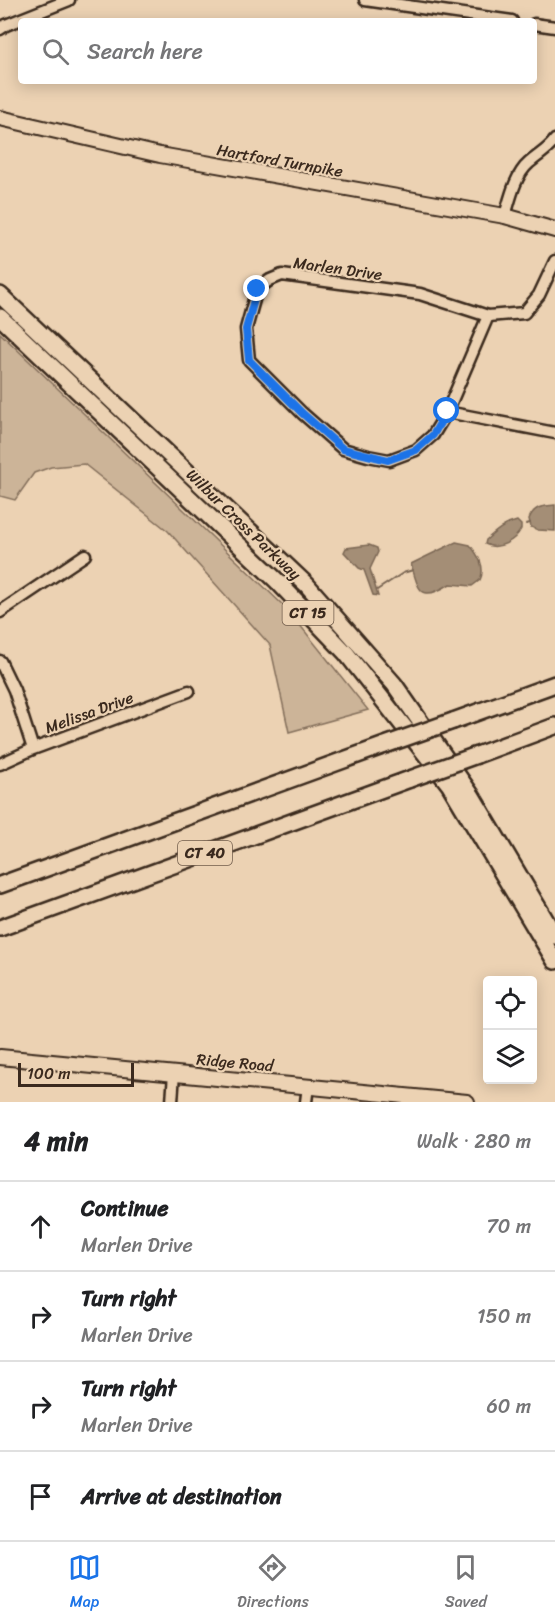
<!DOCTYPE html>
<meta charset="utf-8">
<style>
:root{--surface:#fff;--page:#f6f6f6;--text:#202124;--muted:#757577;--line:#e0e0e0;--accent:#1a73e8}
body{margin:0;font-family:Sriracha,sans-serif;background:var(--page);color:var(--text)}
.controls{position:absolute;right:18px;bottom:18px;display:grid;overflow:hidden;border-radius:6px;box-shadow:0 3px 15px #0003}
.controls button{width:54px;height:54px;display:grid;place-items:center;padding:0;border:0;border-bottom:2px solid var(--line);background:var(--surface);color:var(--text);font:30px sans-serif}
.scale{position:absolute;left:18px;bottom:15px;width:116px;box-sizing:border-box;padding-left:6px;border:3px solid #3b2a1e;border-top:0;font-size:16px;line-height:21px;white-space:nowrap;color:#3b2a1e;-webkit-text-stroke:4px #ecd2b3;paint-order:stroke}
.stop{position:absolute;width:18px;height:18px;margin:-14px;border:4px solid #1a73e8;border-radius:50%;background:#fff}
.stop.end{background:#1a73e8;border-color:#fff;box-shadow:0 2px 6px #0008}
.list{margin:0;padding:0;list-style:none}
h2{display:flex;justify-content:space-between;align-items:center;height:78px;margin:0;padding:0 24px;font-size:26px}
h2 small{font-size:20px;font-weight:400;color:var(--muted)}
.list li{display:grid;grid-template-columns:39px 1fr auto;gap:18px;align-items:center;box-sizing:border-box;height:90px;padding:0 24px;border-top:2px solid var(--line)}
.list b{display:block;font-size:22px;white-space:nowrap}
.list p{margin:0;font-size:20px;white-space:nowrap;color:var(--muted)}
.list em{font-size:20px;font-style:normal;color:var(--muted)}
.icon{flex:none;width:33px;height:33px;fill:none;stroke:currentColor;stroke-width:2;stroke-linecap:round;stroke-linejoin:round}
.map{position:relative;flex:none;width:555px;height:1102px;overflow:hidden}
.search{position:absolute;background:var(--surface);box-shadow:0 3px 15px #0003;left:18px;right:18px;top:18px;height:66px;display:flex;align-items:center;gap:15px;box-sizing:border-box;padding:0 21px;border-radius:6px;color:var(--muted);font-size:22px}
.sheet{height:438px;background:var(--surface)}
nav{display:flex;justify-content:space-around;align-items:center;box-sizing:border-box;height:84px;border-top:2px solid var(--line);background:var(--surface);font-size:16px;color:var(--muted)}
nav a{display:grid;justify-items:center;gap:3px}
nav .on{color:var(--accent)}
.map>svg:first-child{display:block}
.green{fill:#ccb498;stroke:#846f5b;stroke-width:1.5}
.water{fill:#a48e76;stroke:#7a6653;stroke-width:1.5}
.lines{fill:none;stroke-linecap:round;stroke-linejoin:round}
.stream{stroke:#7a6653;stroke-width:2}
.minor-casing{stroke:#3b2a1e;stroke-width:15}
.major-casing{stroke:#3b2a1e;stroke-width:18}
.highway-casing{stroke:#3b2a1e;stroke-width:20}
.minor{stroke:#ecd2b3;stroke-width:10}
.major{stroke:#ecd2b3;stroke-width:14}
.highway{stroke:#ecd2b3;stroke-width:15}
.highway-bridge-casing{stroke:#3b2a1e;stroke-width:20;stroke-linecap:butt}
.highway-bridge{stroke:#ecd2b3;stroke-width:15}
.route{stroke:#1a73e8;stroke-width:8}
.labels{text-anchor:middle;stroke-width:4.5;stroke-linejoin:round;paint-order:stroke}
.shield{fill:#ecd2b3;stroke:#705c4b;stroke-width:1.5}
.shield-label{font-size:15px;font-weight:bold;fill:#3b2a1e}
.street-label{font-size:16px;fill:#3b2a1e;stroke:#ecd2b3}
</style>
<div class="map">
<svg width="555" height="1102" viewBox="0 0 555 1102">
<rect width="100%" height="100%" fill="#ecd2b3"/>
<filter id="ink" filterUnits="userSpaceOnUse"><feTurbulence type="fractalNoise" baseFrequency=".0167" numOctaves="2"/><feDisplacementMap in="SourceGraphic" scale="12" xChannelSelector="R" yChannelSelector="G"/><feConvolveMatrix kernelMatrix="1 2 1 2 8 2 1 2 1" color-interpolation-filters="sRGB"/></filter>
<g filter="url(#ink)">
<!-- green -->
<path class="green" d="M 0,333 L 287,609 L 368,710 L 289,732 L 270,645 L 168,531 L 84,464 L 51,467 L 34,473 L 15,500 L 0,496 Z"/>
<!-- water -->
<path class="water" d="M 555,505 L 555,531 L 538,530 L 531,527 L 529,519 C 534,506 543,506 555,505 Z
M 517,521 L 521,525 L 521,529 C 515,541 498,551 485,544 L 486,540 C 495,532 504,524 517,521 Z
M 456,542 L 470,545 C 478,555 486,567 480,580 L 472,586 L 450,584 C 420,603 419,591 411,564 Z
M 369,545 L 377,548 L 378,552 L 370,569 L 378,596 L 373,595 L 364,570 L 359,568 L 344,552 L 346,548 Z"/>
<g class="lines">
<!-- stream -->
<path class="stream" d="M 526,524 L 530,523
M 377,590 L 403,573 L 413,570"/>
<defs>
<path id="minor" d="M 365,0 L 512,21
M 534,24 L 555,27
M 0,29 L 6,25 L 69,0
M 505,216 C 510,199 515,175 529,163 C 539,154 548,150 555,140
M 488,316 L 447,412 L 433,435 L 416,450 L 389,460 L 368,456 L 343,449 L 302,413 L 249,360 L 246,329 L 257,289 L 270,280 L 282,275 L 420,294 L 488,316 L 524,313 L 539,295 L 555,261
M 447,412 L 555,433
M 0,612 L 85,555
M 0,661 L 14,690 L 33,749
M 0,764 L 33,749 L 189,691
M 172,1102 L 174,1073
M 306,1102 L 308,1086"/>
<path id="major" d="M 0,118 L 160,155 L 505,216 L 555,230
M 0,1057 L 467,1102"/>
<path id="highway" d="M 0,295 L 307,585 L 394,684 L 472,796 L 555,936
M 0,317 L 277,581 L 346,653 L 449,784 L 555,961
M 453,721 L 555,684
M 477,755 L 555,726
M 0,885 L 385,745
M 0,928 L 410,779"/>
</defs>
<!-- minor casing -->
<use href="#minor" class="minor-casing"/>
<!-- major casing -->
<use href="#major" class="major-casing"/>
<!-- highway casing -->
<use href="#highway" class="highway-casing"/>
<!-- minor -->
<use href="#minor" class="minor"/>
<!-- major -->
<use href="#major" class="major"/>
<!-- highway -->
<use href="#highway" class="highway"/>
<defs>
<path id="highway-bridge" d="M 385,745 L 453,721
M 410,779 L 477,755"/>
</defs>
<!-- highway-bridge casing -->
<use href="#highway-bridge" class="highway-bridge-casing"/>
<!-- highway-bridge -->
<use href="#highway-bridge" class="highway-bridge"/>
</g>
</g>
<g class="lines" filter="url(#ink)">
<!-- route -->
<path class="route" d="M 257,289 L 246,329 L 249,360 L 302,413 L 343,449 L 388,460 L 416,450 L 433,435 L 447,411"/>
</g>
<g class="labels">
<!-- shield labels -->
<g class="shield">
<rect x="282.5" y="601" width="51" height="24" rx="4.5"/>
<rect x="178" y="841" width="54" height="24" rx="4.5"/>
</g>
<g class="shield-label">
<text x="308" y="618">CT 15</text>
<text x="205" y="858">CT 40</text>
</g>
<!-- street labels -->
<g class="street-label">
<text transform="translate(280 160) rotate(10)" y="6">Hartford Turnpike</text>
<text transform="translate(338 268) rotate(8)" y="6">Marlen Drive</text>
<text transform="translate(244 524) rotate(44)" y="6">Wilbur Cross Parkway</text>
<text transform="translate(89 712) rotate(-20)" y="6">Melissa Drive</text>
<text transform="translate(235 1062) rotate(5)" y="6">Ridge Road</text>
</g>
</g>
</svg>
<div class="controls">
<button><svg class="icon" aria-label="locate" viewBox="0 0 24 24"><circle cx="12" cy="12" r="6"/><path d="M12 2v4M12 18v4M2 12h4M18 12h4"/></svg></button>
<button><svg class="icon" aria-label="layers" viewBox="0 0 24 24"><path d="M12 4l9 5-9 5-9-5zM3 14l9 5 9-5"/></svg></button>
</div>
<div class="scale">100 m</div>
<div class="stop" style="left:447px;top:411px"></div>
<div class="stop end" style="left:257px;top:289px"></div>
<div class="search"><svg class="icon" aria-label="search" viewBox="0 0 24 24"><circle cx="10" cy="10" r="6"/><path d="M15 15l6 6"/></svg>Search here</div>
</div>
<section class="sheet">
<h2>4 min<small>Walk · 280 m</small></h2>
<ul class="list">
<li><svg class="icon" aria-label="ahead" viewBox="0 0 24 24"><path d="M12 20V5M6 11l6-6 6 6"/></svg><div><b>Continue</b><p>Marlen Drive</p></div><em>70 m</em></li>
<li><svg class="icon" aria-label="right" viewBox="0 0 24 24"><path d="M7 20v-9h11M14 6l5 5-5 5"/></svg><div><b>Turn right</b><p>Marlen Drive</p></div><em>150 m</em></li>
<li><svg class="icon" aria-label="right" viewBox="0 0 24 24"><path d="M7 20v-9h11M14 6l5 5-5 5"/></svg><div><b>Turn right</b><p>Marlen Drive</p></div><em>60 m</em></li>
<li><svg class="icon" aria-label="arrive" viewBox="0 0 24 24"><path d="M6 21V4h12l-3 4 3 4H6"/></svg><div><b>Arrive at destination</b></div></li>
</ul>
</section>
<nav>
<a class="on"><svg class="icon" aria-label="map" viewBox="0 0 24 24"><path d="M3 6l6-2 6 2 6-2v14l-6 2-6-2-6 2zM9 4v14M15 6v14"/></svg>Map</a>
<a><svg class="icon" aria-label="directions" viewBox="0 0 24 24"><path d="M12 3l9 9-9 9-9-9zM9 14v-3h6M13 9l2 2-2 2"/></svg>Directions</a>
<a><svg class="icon" aria-label="saved" viewBox="0 0 24 24"><path d="M7 4h10v16l-5-4-5 4z"/></svg>Saved</a>
</nav>
